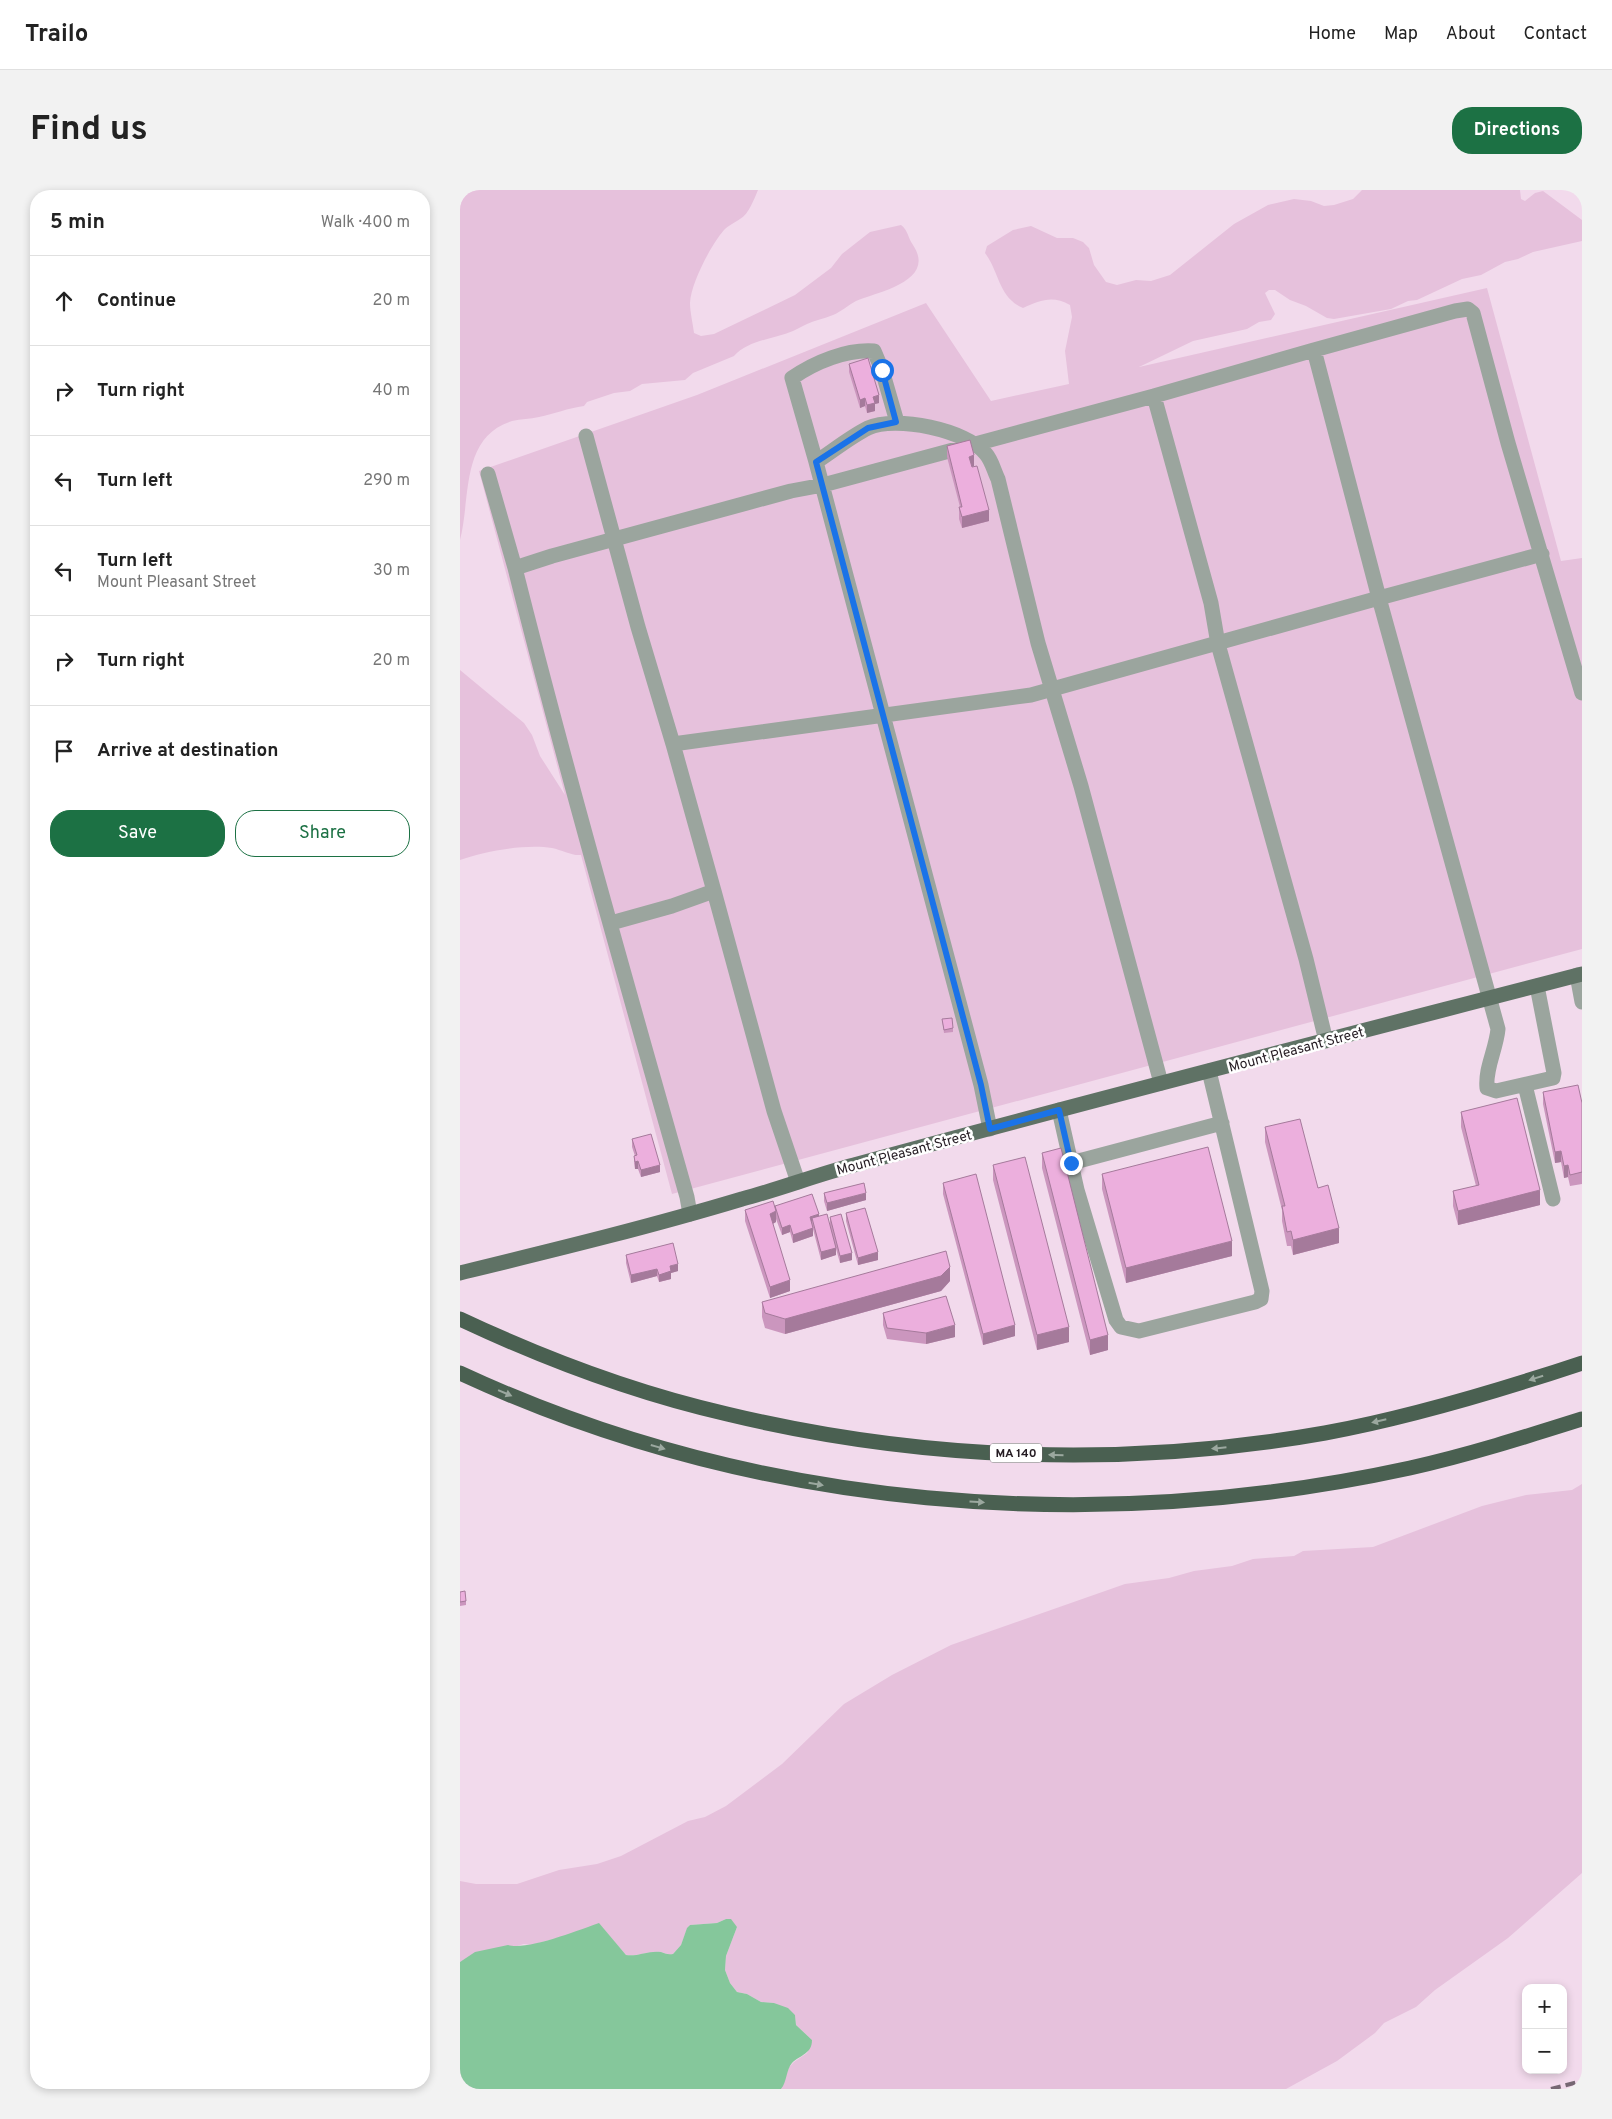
<!DOCTYPE html>
<meta charset="utf-8">
<style>
:root{--surface:#fff;--page:#f2f2f2;--text:#222;--muted:#767676;--line:#e0e0e0;--accent:#1c7144}
body{margin:0;font-family:Overpass,sans-serif;background:var(--page);color:var(--text)}
.controls{position:absolute;right:15px;bottom:15px;display:grid;overflow:hidden;border-radius:10px;box-shadow:0 2px 8px #0003}
.controls button{width:45px;height:45px;display:grid;place-items:center;padding:0;border:0;border-bottom:1px solid var(--line);background:var(--surface);color:var(--text);font:25px sans-serif}
.stop{position:absolute;width:15px;height:15px;margin:-11px;border:4px solid #1a73e8;border-radius:50%;background:#fff}
.stop.end{background:#1a73e8;border-color:#fff;box-shadow:0 1px 5px #0008}
.list{margin:0;padding:0;list-style:none}
h2{display:flex;justify-content:space-between;align-items:center;height:65px;margin:0;padding:0 20px;font-size:21px}
h2 small{font-size:16px;font-weight:400;color:var(--muted)}
.list li{display:grid;grid-template-columns:32px 1fr auto;gap:15px;align-items:center;box-sizing:border-box;height:90px;padding:0 20px;border-top:1px solid var(--line)}
.list b{display:block;font-size:19px;white-space:nowrap}
.list p{margin:0;font-size:16px;white-space:nowrap;color:var(--muted)}
.list em{font-size:16px;font-style:normal;color:var(--muted)}
.actions{display:flex;gap:10px;padding:15px 20px}
.actions a{flex:1;padding:11px 0;border:1px solid var(--accent);border-radius:20px;text-align:center;font-size:18px;color:var(--accent)}
.actions .main{background:var(--accent);color:#fff}
.icon{flex:none;width:28px;height:28px;fill:none;stroke:currentColor;stroke-width:2;stroke-linecap:round;stroke-linejoin:round}
.map{position:relative;flex:none;width:1122px;height:1899px;overflow:hidden;border-radius:20px}
header{display:flex;align-items:center;gap:30px;box-sizing:border-box;height:70px;padding:0 25px;background:var(--surface);border-bottom:1px solid var(--line)}
header strong{font-size:24px}
nav{display:flex;gap:28px;margin-inline-start:auto;font-size:18px}
.intro{display:flex;align-items:center;justify-content:space-between;box-sizing:border-box;height:120px;padding:0 30px}
h1{margin:0;font-size:35px}
.button{padding:12px 22px;border-radius:20px;background:var(--accent);color:#fff;font-size:18px;font-weight:700}
main{display:flex;gap:30px;padding:0 30px}
aside{flex:1;background:var(--surface);border-radius:20px;box-shadow:0 2px 8px #0003}
.map>svg:first-child{display:block}
.green{fill:#e6c1dc}
.water{fill:#85c79b}
.lines{fill:none;stroke-linecap:round;stroke-linejoin:round}
.minor{stroke:#9ba59e;stroke-width:15}
.major{stroke:#5f7265;stroke-width:15}
.highway{stroke:#4a6051;stroke-width:15}
.rail{stroke:#766773;stroke-width:4;stroke-dasharray:10 5;stroke-linecap:butt}
.wall{fill:#cb96be}
.shaded-wall{fill:#a57a9b}
.building{fill:#ecafdd;stroke:#a57a9b}
.oneway{fill:#9ba89f}
.route{stroke:#1a73e8;stroke-width:6}
.labels{text-anchor:middle;stroke-width:5;stroke-linejoin:round;paint-order:stroke}
.shield{fill:#fff;stroke:#666065;stroke-width:1}
.shield-label{font-size:12px;font-weight:bold;fill:#251c23}
.street-label{font-size:14px;fill:#251c23;stroke:#fff}
</style>
<header>
<strong>Trailo</strong>
<nav><a>Home</a><a>Map</a><a>About</a><a>Contact</a></nav>
</header>
<div class="intro"><h1>Find us</h1><a class="button">Directions</a></div>
<main>
<aside>
<h2>5 min<small>Walk · 400 m</small></h2>
<ul class="list">
<li><svg class="icon" aria-label="ahead" viewBox="0 0 24 24"><path d="M12 20V5M6 11l6-6 6 6"/></svg><div><b>Continue</b></div><em>20 m</em></li>
<li><svg class="icon" aria-label="right" viewBox="0 0 24 24"><path d="M7 20v-9h11M14 6l5 5-5 5"/></svg><div><b>Turn right</b></div><em>40 m</em></li>
<li><svg class="icon" aria-label="left" viewBox="0 0 24 24"><path d="M17 20v-9H6M10 6l-5 5 5 5"/></svg><div><b>Turn left</b></div><em>290 m</em></li>
<li><svg class="icon" aria-label="left" viewBox="0 0 24 24"><path d="M17 20v-9H6M10 6l-5 5 5 5"/></svg><div><b>Turn left</b><p>Mount Pleasant Street</p></div><em>30 m</em></li>
<li><svg class="icon" aria-label="right" viewBox="0 0 24 24"><path d="M7 20v-9h11M14 6l5 5-5 5"/></svg><div><b>Turn right</b></div><em>20 m</em></li>
<li><svg class="icon" aria-label="arrive" viewBox="0 0 24 24"><path d="M6 21V4h12l-3 4 3 4H6"/></svg><div><b>Arrive at destination</b></div></li>
</ul>
<div class="actions"><a class="main">Save</a><a>Share</a></div>
</aside>
<div class="map">
<svg width="1122" height="1899" viewBox="0 0 1122 1899">
<rect width="100%" height="100%" fill="#f2daec"/>
<!-- green -->
<path class="green" d="M 0,0 L 298,0 C 294,9 289,24 280,29 C 274,33 269,35 264,40 C 251,55 231,93 230,113 C 230,122 233,134 234,143 L 241,146 L 254,144 L 335,105 L 371,78 L 382,64 L 410,42 L 441,35 C 448,40 448,48 453,55 C 477,91 418,102 396,111 C 388,115 381,122 373,125 C 364,129 355,130 347,134 C 342,136 338,139 333,141 C 314,149 288,150 274,166 L 233,183 L 225,190 L 182,194 L 170,201 L 154,203 L 127,212 L 124,216 C 108,218 94,224 79,227 C 70,229 61,229 52,231 C 0,247 11,308 0,350 Z
M 902,0 L 1060,0 L 1061,9 L 1065,11 L 1075,3 L 1083,1 L 1122,30 L 1122,51 L 1073,62 L 1058,69 L 1045,72 L 1021,85 L 1002,89 L 957,110 L 948,111 L 931,119 L 874,129 L 867,128 L 846,116 L 830,110 L 815,100 L 809,100 L 805,103 L 815,124 L 811,130 L 799,132 L 787,139 L 733,151 L 679,177 L 1027,98 L 1101,371 L 1122,368 L 1122,759 L 212,1004 L 121,665 C 112,666 102,660 92,658 C 65,654 26,661 0,670 L 0,480 L 64,533 L 72,545 L 80,566 L 105,605 L 19,281 L 237,205 L 466,113 L 531,211 L 609,194 L 605,161 L 612,127 L 610,115 C 593,105 580,110 563,118 C 538,107 540,83 525,63 L 527,56 L 553,40 L 571,36 L 597,48 L 613,48 L 623,52 L 629,58 L 634,75 L 646,92 L 657,95 L 676,90 L 691,91 L 710,85 L 774,34 L 808,15 L 834,9 L 851,11 L 864,16 L 874,15 L 893,9 Z
M 1122,1294 L 1122,1683 L 1048,1748 L 975,1800 L 956,1817 L 924,1833 L 915,1843 L 877,1871 L 826,1899 L 321,1899 L 329,1877 L 334,1872 L 347,1863 L 352,1850 L 336,1835 L 335,1825 L 314,1813 L 301,1812 L 287,1804 L 277,1802 L 270,1793 L 265,1780 L 266,1766 L 277,1737 L 266,1729 L 257,1733 L 230,1735 L 227,1739 L 221,1755 L 213,1764 C 207,1765 206,1763 201,1762 C 190,1760 177,1767 166,1765 L 139,1734 L 108,1745 L 71,1755 L 64,1754 L 53,1757 L 0,1772 L 0,1691 L 16,1694 L 57,1694 L 99,1680 L 137,1674 L 161,1666 L 228,1631 L 245,1627 L 266,1616 L 322,1574 L 384,1514 L 432,1485 L 491,1455 L 665,1394 L 709,1388 L 734,1381 L 772,1376 L 793,1369 L 834,1366 L 843,1361 L 913,1357 L 1022,1316 L 1066,1305 L 1112,1300 Z"/>
<!-- water -->
<path class="water" d="M 266,1729 L 271,1729 L 277,1737 L 266,1766 L 265,1780 L 270,1793 L 277,1802 L 287,1804 L 301,1812 L 314,1813 L 328,1818 L 335,1825 L 336,1835 L 352,1850 C 352,1864 340,1865 332,1873 C 326,1880 327,1892 321,1899 L 0,1899 L 0,1772 L 15,1762 L 48,1755 C 66,1761 119,1740 139,1733 L 166,1765 C 177,1767 189,1760 201,1762 C 205,1763 207,1765 213,1764 L 221,1755 L 227,1738 L 230,1735 L 257,1733 Z"/>
<g class="lines">
<!-- minor -->
<path class="minor" d="M 694,206 L 854,160
M 126,246 L 178,437 L 213,554 L 571,505 L 919,408 L 1038,839 C 1036,860 1025,878 1027,898 L 1036,901 L 1093,888 L 1094,883 L 1077,796
M 356,272 L 332,188 C 355,172 387,159 414,161 L 422,180 L 437,232
M 28,284 L 55,378 L 92,366 L 331,301 L 363,295 L 694,206 L 751,413 L 758,454 L 846,769 L 866,851
M 1082,364 L 919,408 L 854,160 L 995,121 L 1008,119 L 1013,123 L 1048,253 L 1122,503
M 55,378 C 108,589 168,798 227,1007 L 230,1024
M 213,554 L 254,701
M 151,733 L 212,716 L 254,701 L 314,921 L 338,992
M 1117,785 L 1122,812
M 1065,895 L 1093,1009
M 599,920 L 617,1000 L 656,1130 L 661,1137 L 679,1141 L 795,1112 L 801,1109 L 802,1101 L 749,881
M 530,939 L 521,895 L 356,272 C 373,261 390,247 408,238 C 435,225 507,240 526,264 C 532,271 534,281 538,289 L 578,453 L 621,596 L 701,893
M 611,973 L 762,933"/>
<!-- major -->
<path class="major" d="M 0,1083 C 94,1060 189,1037 282,1009 C 320,999 356,985 394,975 C 636,909 879,847 1122,784"/>
<!-- highway -->
<path class="highway" d="M 0,1129 C 85,1169 175,1203 267,1224 C 462,1271 668,1278 865,1243 C 952,1227 1038,1201 1122,1173
M 0,1183 C 295,1320 633,1347 950,1278 C 1008,1265 1065,1247 1122,1229"/>
<!-- rail -->
<path class="rail" d="M 1091,1899 L 1122,1891"/>
</g>
<!-- wall -->
<path class="wall" d="M 389,174 L 419,213 L 415,214 L 415,221 L 407,223 L 405,216 L 400,218 L 389,182 Z
M 487,256 L 514,276 L 512,277 L 529,331 L 502,338 L 499,329 L 499,317 L 500,317 L 487,267 Z
M 482,829 L 493,838 L 493,842 L 484,843 Z
M 1083,902 L 1122,913 L 1122,994 L 1110,996 L 1108,987 L 1104,988 L 1101,972 L 1095,973 L 1083,914 Z
M 1001,922 L 1080,1015 L 998,1035 L 993,1016 L 993,1001 L 1016,996 L 1001,937 Z
M 805,937 L 858,998 L 879,1053 L 833,1065 L 831,1056 L 827,1056 L 822,1031 L 822,1020 L 805,952 Z
M 172,949 L 200,982 L 181,987 L 178,979 L 175,979 L 174,973 L 174,966 L 175,966 L 172,957 Z
M 582,963 L 648,1160 L 630,1165 L 582,978 Z
M 533,975 L 609,1152 L 577,1160 L 533,990 Z
M 642,984 L 772,1066 L 666,1093 L 642,999 Z
M 483,993 L 555,1146 L 523,1155 L 483,1004 Z
M 364,1003 L 406,1010 L 367,1021 L 364,1011 Z
M 315,1016 L 359,1026 L 370,1035 L 370,1027 L 392,1070 L 380,1073 L 371,1041 L 376,1065 L 361,1070 L 353,1039 L 353,1046 L 333,1053 L 330,1042 L 322,1045 L 316,1029 L 316,1032 L 313,1034 L 330,1101 L 310,1108 L 285,1031 L 285,1020 Z
M 386,1023 L 418,1070 L 398,1075 L 386,1031 Z
M 166,1065 L 218,1081 L 211,1083 L 211,1089 L 199,1092 L 197,1086 L 171,1093 L 166,1073 Z
M 490,1091 L 481,1101 L 325,1144 L 305,1138 L 302,1127 L 302,1112 Z
M 423,1123 L 495,1147 L 466,1154 L 427,1149 L 423,1135 Z
M 0,1402 L 6,1411 L 6,1415 L 0,1416 Z"/>
<!-- shaded-wall -->
<path class="shaded-wall" d="M 419,205 L 419,213 L 415,214 L 415,221 L 407,223 L 407,215 L 413,207 Z
M 405,208 L 405,216 L 400,218 L 400,210 Z
M 514,265 L 514,276 L 509,278 L 509,267 Z
M 529,320 L 529,331 L 502,338 L 502,327 Z
M 1101,961 L 1101,972 L 1095,973 L 1095,962 Z
M 178,971 L 178,979 L 175,979 L 175,972 Z
M 200,975 L 200,982 L 181,987 L 181,980 Z
M 1108,975 L 1108,987 L 1104,988 L 1104,976 Z
M 1080,1000 L 1080,1015 L 998,1035 L 998,1021 Z
M 406,1003 L 406,1010 L 367,1021 L 367,1013 Z
M 316,1021 L 316,1032 L 310,1035 L 310,1024 Z
M 359,1024 L 359,1032 L 352,1028 L 352,1034 L 350,1027 Z
M 330,1035 L 330,1042 L 322,1045 L 322,1038 Z
M 353,1038 L 353,1046 L 333,1053 L 333,1045 Z
M 879,1038 L 879,1053 L 833,1065 L 833,1050 Z
M 772,1051 L 772,1066 L 666,1093 L 666,1078 Z
M 376,1058 L 376,1065 L 361,1070 L 361,1062 Z
M 418,1062 L 418,1070 L 398,1075 L 398,1068 Z
M 392,1063 L 392,1070 L 380,1073 L 380,1066 Z
M 218,1074 L 218,1081 L 211,1083 L 211,1089 L 199,1092 L 199,1085 L 210,1076 Z
M 490,1077 L 490,1091 L 481,1101 L 325,1144 L 325,1129 Z
M 197,1079 L 197,1086 L 171,1093 L 171,1085 Z
M 330,1090 L 330,1101 L 310,1108 L 310,1097 Z
M 495,1135 L 495,1147 L 466,1154 L 466,1143 Z
M 555,1135 L 555,1146 L 523,1155 L 523,1144 Z
M 609,1137 L 609,1152 L 577,1160 L 577,1145 Z
M 648,1145 L 648,1160 L 630,1165 L 630,1150 Z"/>
<!-- building -->
<path class="building" d="M 408,168 L 419,205 L 413,207 L 415,213 L 407,215 L 405,208 L 400,210 L 389,174 Z
M 510,250 L 514,265 L 509,267 L 512,277 L 517,276 L 529,320 L 502,327 L 499,317 L 502,317 L 487,256 Z
M 492,828 L 493,838 L 484,840 L 482,829 Z
M 1118,895 L 1122,913 L 1122,982 L 1110,985 L 1108,975 L 1104,976 L 1101,961 L 1095,962 L 1083,902 Z
M 1057,908 L 1080,1000 L 998,1021 L 993,1001 L 1019,995 L 1001,922 Z
M 840,929 L 858,998 L 868,995 L 879,1038 L 833,1050 L 831,1041 L 827,1042 L 822,1016 L 825,1016 L 805,937 Z
M 191,944 L 200,975 L 181,980 L 178,971 L 175,972 L 174,966 L 177,965 L 172,949 Z
M 748,957 L 772,1051 L 666,1078 L 642,984 Z
M 601,958 L 648,1145 L 630,1150 L 582,963 Z
M 565,967 L 609,1137 L 577,1145 L 533,975 Z
M 516,984 L 555,1135 L 523,1144 L 483,993 Z
M 404,993 L 406,1003 L 367,1013 L 364,1003 Z
M 352,1004 L 359,1024 L 350,1027 L 353,1038 L 333,1045 L 330,1035 L 322,1038 L 315,1016 Z
M 313,1011 L 316,1021 L 310,1024 L 330,1090 L 310,1097 L 285,1020 Z
M 405,1018 L 418,1062 L 398,1068 L 386,1023 Z
M 367,1024 L 376,1058 L 361,1062 L 352,1028 Z
M 381,1024 L 392,1063 L 380,1066 L 370,1027 Z
M 213,1053 L 218,1074 L 210,1076 L 211,1081 L 199,1085 L 197,1079 L 171,1085 L 166,1065 Z
M 486,1061 L 490,1077 L 481,1086 L 325,1129 L 305,1123 L 302,1112 Z
M 486,1106 L 495,1135 L 466,1143 L 427,1138 L 423,1123 Z
M 5,1401 L 6,1411 L 0,1412 L 0,1402 Z"/>
<!-- one-way arrows -->
<defs><path id="oneway-solid" d="M-6-.8H1V-3.2L6.5 0L1 3.2V.8H-6Z" transform="scale(1.25)"/></defs>
<g class="oneway">
<use href="#oneway-solid" transform="translate(1076 1188) rotate(163)"/>
<use href="#oneway-solid" transform="translate(45 1203) rotate(23)"/>
<use href="#oneway-solid" transform="translate(919 1231) rotate(167)"/>
<use href="#oneway-solid" transform="translate(198 1257) rotate(16)"/>
<use href="#oneway-solid" transform="translate(759 1258) rotate(174)"/>
<use href="#oneway-solid" transform="translate(596 1265) rotate(-179)"/>
<use href="#oneway-solid" transform="translate(356 1294) rotate(10)"/>
<use href="#oneway-solid" transform="translate(517 1312) rotate(4)"/>
</g>
<g class="lines">
<!-- route -->
<path class="route" d="M 422,180 L 436,232 L 408,238 L 356,272 L 521,895 L 530,939 L 599,920 L 611,973"/>
</g>
<g class="labels">
<!-- shield labels -->
<rect class="shield" x="530" y="1253.5" width="52" height="19" rx="4"/>
<g class="shield-label">
<text x="556" y="1267">MA 140</text>
</g>
<!-- street labels -->
<g class="street-label">
<text transform="translate(836 859) rotate(-15)" y="5">Mount Pleasant Street</text>
<text transform="translate(444 962) rotate(-15)" y="5">Mount Pleasant Street</text>
</g>
</g>
</svg>
<div class="controls">
<button>+</button>
<button>−</button>
</div>
<div class="stop" style="left:422px;top:180px"></div>
<div class="stop end" style="left:611px;top:973px"></div>
</div>
</main>
